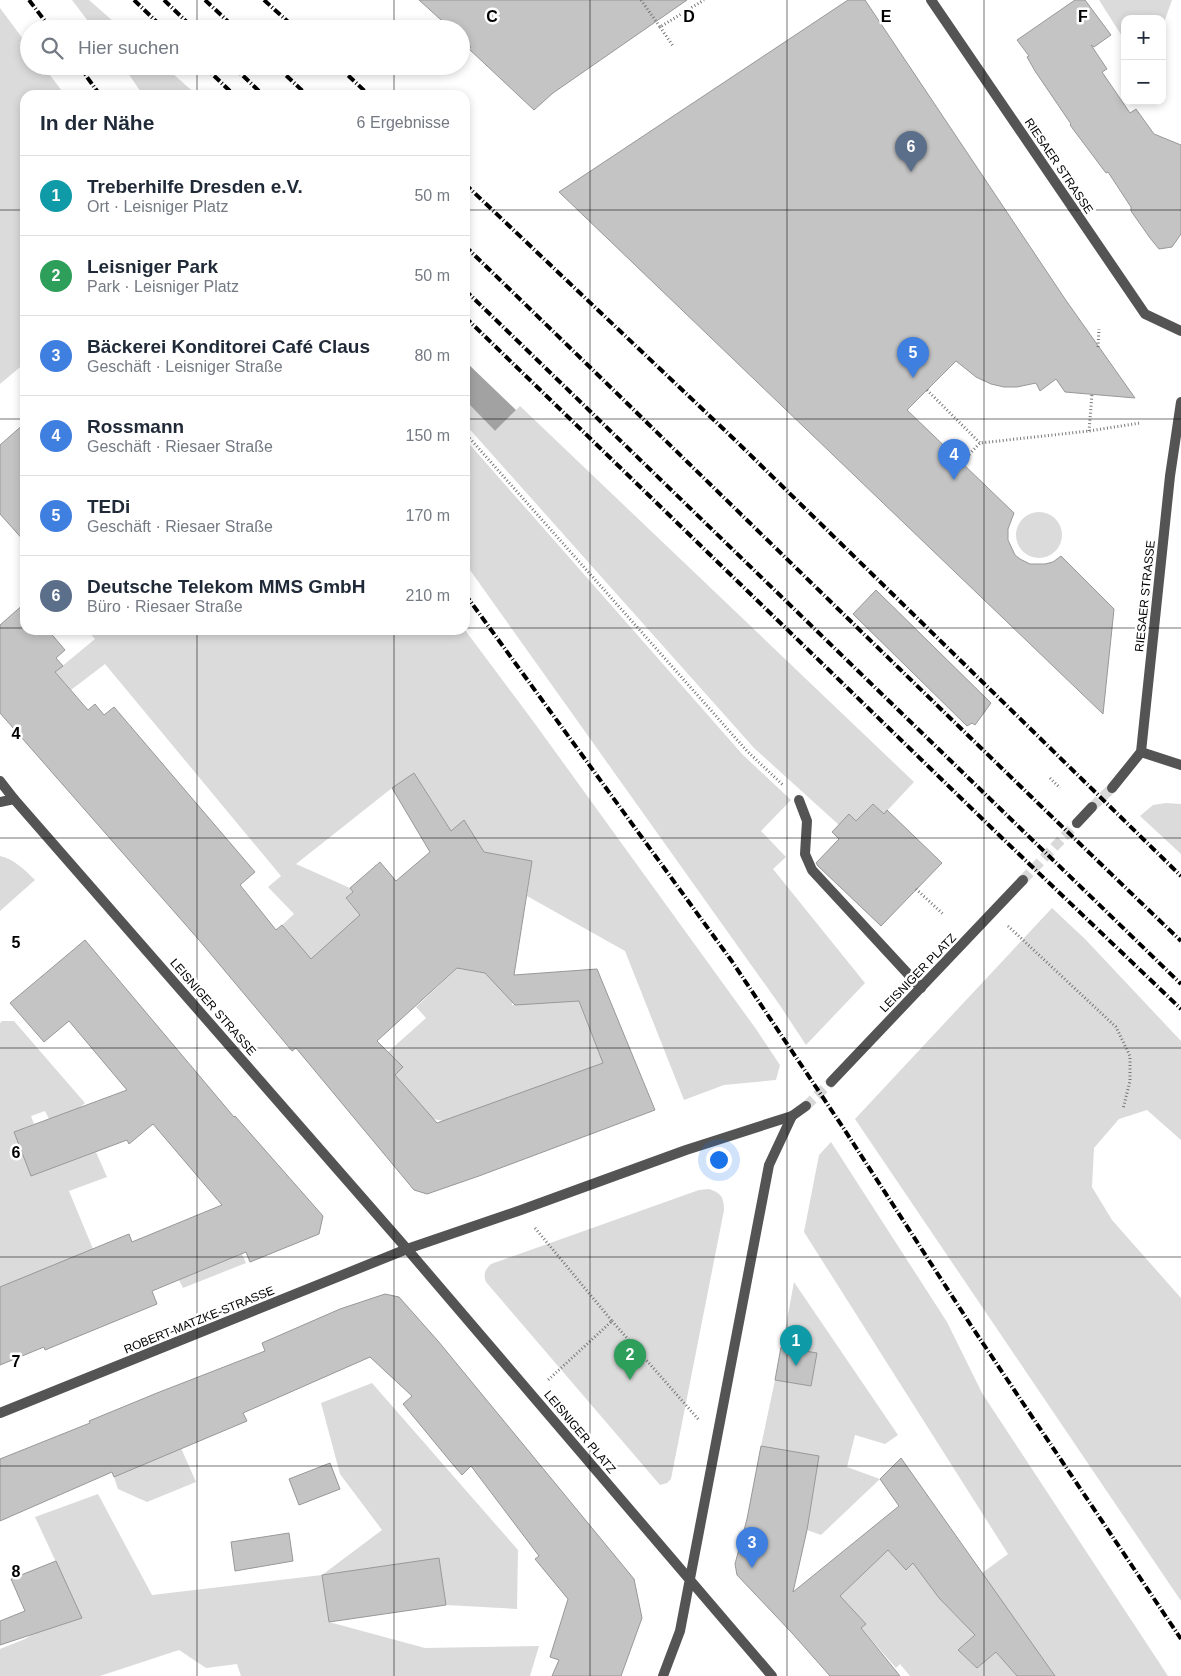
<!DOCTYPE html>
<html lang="de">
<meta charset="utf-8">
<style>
:root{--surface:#fff;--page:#f6f6f7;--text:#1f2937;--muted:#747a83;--line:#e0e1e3;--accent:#0b8043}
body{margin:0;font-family:Helvetica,sans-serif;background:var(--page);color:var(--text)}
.controls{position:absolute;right:15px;top:15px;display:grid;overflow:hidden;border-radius:10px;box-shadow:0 2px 8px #0003}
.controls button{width:45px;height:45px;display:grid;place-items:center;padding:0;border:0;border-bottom:1px solid var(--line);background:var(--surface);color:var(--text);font:25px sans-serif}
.you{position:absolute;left:718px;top:1159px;width:18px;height:18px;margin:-12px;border:4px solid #fff;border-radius:50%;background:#1a73e8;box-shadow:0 0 0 8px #1a73e833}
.badge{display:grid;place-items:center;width:32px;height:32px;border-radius:50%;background:var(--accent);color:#fff;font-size:16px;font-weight:700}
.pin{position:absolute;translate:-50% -41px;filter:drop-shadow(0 1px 2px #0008)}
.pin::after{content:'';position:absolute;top:26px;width:18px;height:15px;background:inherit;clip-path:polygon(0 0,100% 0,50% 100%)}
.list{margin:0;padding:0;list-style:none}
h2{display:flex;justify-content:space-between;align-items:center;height:65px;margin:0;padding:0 20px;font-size:21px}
h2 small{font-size:16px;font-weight:400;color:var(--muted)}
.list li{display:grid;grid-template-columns:32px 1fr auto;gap:15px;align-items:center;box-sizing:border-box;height:80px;padding:0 20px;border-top:1px solid var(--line)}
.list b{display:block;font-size:19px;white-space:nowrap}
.list p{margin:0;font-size:16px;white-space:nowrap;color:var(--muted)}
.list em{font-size:16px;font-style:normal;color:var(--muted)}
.icon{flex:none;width:28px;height:28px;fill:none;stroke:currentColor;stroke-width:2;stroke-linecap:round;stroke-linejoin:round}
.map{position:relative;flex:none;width:1181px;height:1676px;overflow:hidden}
.search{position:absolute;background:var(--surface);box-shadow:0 2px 8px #0003;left:20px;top:20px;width:450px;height:55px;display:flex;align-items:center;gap:12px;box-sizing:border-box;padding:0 18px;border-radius:28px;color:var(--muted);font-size:19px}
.panel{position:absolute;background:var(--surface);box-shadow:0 2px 8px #0003;left:20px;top:90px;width:450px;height:545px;border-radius:15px}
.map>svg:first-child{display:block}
.green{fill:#dbdbdb}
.water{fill:#a2a2a2}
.building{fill:#c4c4c4;stroke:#989898;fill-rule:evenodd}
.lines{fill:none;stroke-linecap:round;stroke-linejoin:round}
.tertiary-tunnel{stroke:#d9d9d9;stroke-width:10;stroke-dasharray:10 5;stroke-linecap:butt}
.path{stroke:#767676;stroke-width:3;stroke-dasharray:1 2.5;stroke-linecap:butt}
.service{stroke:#545454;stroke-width:10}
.minor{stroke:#545454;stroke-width:10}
.tertiary{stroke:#545454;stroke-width:10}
.rail{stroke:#000;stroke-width:4;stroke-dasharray:8 2.5 1 2.5;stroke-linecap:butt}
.grid{fill:none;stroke:#000;stroke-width:1;stroke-opacity:0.55}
.labels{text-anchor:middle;stroke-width:5;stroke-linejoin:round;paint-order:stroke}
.street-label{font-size:12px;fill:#000;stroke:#fff}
.grid-label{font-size:16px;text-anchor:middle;font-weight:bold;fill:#000;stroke:#fff;stroke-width:5;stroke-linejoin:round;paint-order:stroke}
</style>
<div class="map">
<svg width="1181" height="1676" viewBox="0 0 1181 1676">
<rect width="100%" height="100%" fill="#fff"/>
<!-- green -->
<path class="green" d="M 72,0 L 89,0 L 122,29 L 94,29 Z
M 1099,0 L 1172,0 L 1162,28 L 1162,19 L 1125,19 L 1125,41 Z
M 0,8 L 29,47 L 29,66 L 43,66 L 65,95 L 25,95 L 25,363 L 0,384 Z
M 123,66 L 164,66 L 197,95 L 143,95 Z
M 465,400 L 495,431 L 520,406 L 914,782 L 884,814 L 856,821 L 849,814 L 839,825 L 754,748 L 465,424 Z
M 465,439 L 743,755 L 791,800 L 761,831 L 786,857 L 773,869 L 865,983 L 806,1045 L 779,1004 L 465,563 Z
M1016 535a23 23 0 1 1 46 0a23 23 0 1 1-46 0Z
M 87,630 L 465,630 L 533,721 L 756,1029 L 780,1065 L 776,1080 L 724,1085 L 684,1100 L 625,951 L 527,896 L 532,861 L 506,856 L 501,878 L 464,821 L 451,831 L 414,773 L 392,788 L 296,864 L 350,888 L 353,892 L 346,899 L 360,915 L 314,973 L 297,943 L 282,925 L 294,914 L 268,887 L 281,876 L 105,664 L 71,690 L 55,672 L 95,639 Z
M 1166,803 L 1181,804 L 1181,854 L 1140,816 L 1153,805 Z
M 0,856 C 14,859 25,870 35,880 L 0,911 Z
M 1052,908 L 1085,939 L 1181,1041 L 1181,1140 L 1147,1110 L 1119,1119 L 1094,1148 L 1092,1187 L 1112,1220 L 1181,1298 L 1181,1601 L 855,1119 Z
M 469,957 L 485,973 L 517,979 L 512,1005 L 579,1001 L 603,1063 L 444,1121 L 433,1119 L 395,1075 L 403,1067 L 388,1052 L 426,1018 L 416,1007 Z
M 2,1021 L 14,1021 L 85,1103 L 79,1108 L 49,1119 L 45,1111 L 31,1116 L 34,1124 L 14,1132 L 31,1176 L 96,1152 L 107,1177 L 69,1191 L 93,1249 L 0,1294 L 0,1023 Z
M 831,1142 L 947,1322 L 982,1393 L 1168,1676 L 1055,1676 L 982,1573 L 1008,1554 L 804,1232 L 819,1155 Z
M 709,1189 C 721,1193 724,1197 724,1210 L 671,1479 L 667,1483 L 660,1485 L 486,1282 C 483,1274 485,1270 491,1264 L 699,1190 Z
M 242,1254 L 246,1263 L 183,1288 L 179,1280 Z
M 794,1282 L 898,1435 L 885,1444 L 855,1435 L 847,1467 L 880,1479 L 821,1535 L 807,1530 L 819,1456 L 761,1446 L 775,1380 L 811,1386 L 817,1353 L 782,1347 Z
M 372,1383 L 518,1550 L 517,1609 L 446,1605 L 439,1558 L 322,1575 L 329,1622 L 425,1648 L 539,1646 L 530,1676 L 241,1676 L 237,1664 L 206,1668 L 179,1650 L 100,1676 L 0,1676 L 0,1649 L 25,1639 L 35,1633 L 82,1618 L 35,1517 L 98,1494 L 152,1595 L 322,1575 L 382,1530 L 340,1474 L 321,1403 Z
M 181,1448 L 196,1482 L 147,1502 L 118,1489 L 114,1477 Z
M 888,1550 L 913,1563 L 939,1598 L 975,1635 L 959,1651 L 977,1668 L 996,1652 L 1017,1676 L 910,1676 L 900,1664 L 896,1668 L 861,1628 L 865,1624 L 835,1598 Z"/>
<!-- water -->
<path class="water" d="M 465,361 L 516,410 L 495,431 L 465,400 Z"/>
<!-- building -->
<path class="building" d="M 419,0 L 687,0 L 553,93 L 534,110 L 469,49 L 471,47 L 461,38 L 461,29 L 451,29 Z
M 848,0 L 865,0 L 1065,299 L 1135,398 L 1065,392 L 1056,379 L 1040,391 L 1036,383 L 1017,387 L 1004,387 L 991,384 L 976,377 L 956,361 L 907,410 L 1014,513 L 1008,529 L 1008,540 L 1015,555 L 1020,559 L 1030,564 L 1045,564 L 1053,562 L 1061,556 L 1114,609 L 1103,714 L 559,192 Z
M 1075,0 L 1085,0 L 1111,35 L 1094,47 L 1091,45 L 1107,69 L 1102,72 L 1130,113 L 1136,109 L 1154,134 L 1181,145 L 1181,234 L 1172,247 L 1159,249 L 1150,238 L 1131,211 L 1131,207 L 1108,172 L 1106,173 L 1070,125 L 1071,124 L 1035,71 L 1027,57 L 1029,56 L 1017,40 Z
M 25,423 L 25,542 L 0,514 L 0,445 Z
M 876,590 L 991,703 L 975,725 L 972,723 L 967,726 L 853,614 Z
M 25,603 L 25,630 L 48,630 L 65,650 L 56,658 L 63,666 L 55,672 L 88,710 L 95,704 L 104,715 L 114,707 L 255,872 L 240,885 L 276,930 L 282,925 L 311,959 L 360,915 L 346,898 L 353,892 L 350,888 L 380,862 L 396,881 L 430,852 L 392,788 L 414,773 L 451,831 L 464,820 L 484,852 L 532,861 L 514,975 L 597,969 L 655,1110 L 479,1176 L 427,1194 L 414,1190 L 296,1048 L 292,1051 L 199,940 L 0,713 L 0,625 ZM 457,968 L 485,973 L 515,1005 L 579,1001 L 603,1063 L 437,1123 L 395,1075 L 403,1067 L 377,1041 Z
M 873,804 L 884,814 L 887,810 L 942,863 L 881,926 L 818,866 L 816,863 L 839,839 L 832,832 L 849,814 L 856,821 Z
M 85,940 L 234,1117 L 235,1116 L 323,1216 L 319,1234 L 250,1262 L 246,1252 L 152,1291 L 157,1304 L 45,1350 L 44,1347 L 0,1365 L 0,1287 L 129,1234 L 132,1242 L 222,1205 L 153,1124 L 129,1144 L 127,1140 L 31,1176 L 14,1132 L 127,1090 L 69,1021 L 44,1042 L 10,1003 Z
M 385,1294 L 399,1297 L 438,1341 L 634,1579 L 642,1618 L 621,1676 L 552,1676 L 559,1660 L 550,1657 L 568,1599 L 535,1559 L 539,1556 L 471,1466 L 462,1475 L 450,1461 L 403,1404 L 412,1396 L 370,1357 L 243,1413 L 247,1421 L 114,1477 L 112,1472 L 0,1521 L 0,1459 L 90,1423 L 89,1421 L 157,1393 L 265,1351 L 262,1343 L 340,1309 Z
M 781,1347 L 817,1353 L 811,1386 L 775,1380 Z
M 761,1446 L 819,1456 L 807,1530 L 793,1592 L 899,1506 L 880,1479 L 901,1458 L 1055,1676 L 1017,1676 L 996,1652 L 977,1668 L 958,1650 L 975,1635 L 939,1598 L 913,1563 L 906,1570 L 888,1550 L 840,1596 L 866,1624 L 861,1628 L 900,1676 L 830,1676 L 792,1633 L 737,1575 L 735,1564 L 747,1519 Z
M 330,1463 L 340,1489 L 299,1505 L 289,1479 Z
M 289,1533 L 293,1561 L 235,1571 L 231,1542 Z
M 439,1558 L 446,1605 L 329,1622 L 322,1575 Z
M 56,1561 L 82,1618 L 0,1645 L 0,1621 L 25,1611 L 11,1579 Z"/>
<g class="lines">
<!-- tertiary-tunnel -->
<path class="tertiary-tunnel" d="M 1092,807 L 1112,788
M 1023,880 L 1077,823
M 806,1106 L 831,1082"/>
<!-- path -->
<path class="path" d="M 641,0 L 660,27 L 704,0
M 660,27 L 673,46
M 1098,347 L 1099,329
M 927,390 L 980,443
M 1089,431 L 1092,394
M 465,433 L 747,751 L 784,786
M 962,462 L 980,443 L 1089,431 L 1140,423
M 1050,778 L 1060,788
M 916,889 L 943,914
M 1008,926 L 1116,1027 L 1130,1056 L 1130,1081 L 1123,1109
M 535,1228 L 612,1321 L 547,1381
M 612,1321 L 699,1420"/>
<!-- service -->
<path class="service" d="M 799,800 L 807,821 L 805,854 L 812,870 L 921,988"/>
<!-- minor -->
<path class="minor" d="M 931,0 L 1145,314 L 1181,331
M 1141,752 L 1181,765
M 0,781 L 14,799
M 0,1413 L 407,1249 L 772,1676
M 663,1676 L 680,1631 L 769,1165 L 792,1116"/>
<!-- tertiary -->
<path class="tertiary" d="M 1112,788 L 1141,752 L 1170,476 L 1181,402
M 0,802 L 14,799 L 407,1249 L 521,1210 L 686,1150 L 792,1116 L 806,1106
M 1077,823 L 1092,807
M 831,1082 L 1023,880"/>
<!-- rail -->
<path class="rail" d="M 29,0 L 51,29
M 134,0 L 164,29
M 164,0 L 194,29
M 205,0 L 236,29
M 264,0 L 296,29
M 79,66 L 100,95
M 204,66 L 234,95
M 233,66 L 263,95
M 276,66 L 307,95
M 338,66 L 369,95
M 465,184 L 735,440 L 1181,876
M 465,246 C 704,477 941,711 1181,941
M 465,290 L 1181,984
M 465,317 L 1000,836 L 1181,1009
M 465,594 L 731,960 L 844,1129 L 972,1327 L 1181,1639"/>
</g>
<!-- grid -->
<path class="grid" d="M 197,0 L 197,29M 394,0 L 394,29M 590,0 L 590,1676M 787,0 L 787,1676M 984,0 L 984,1676M 197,66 L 197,95M 394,66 L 394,95M 0,210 L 25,210M 465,210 L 1181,210M 0,419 L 25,419M 465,419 L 1181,419M 0,628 L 25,628M 465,628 L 1181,628M 197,630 L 197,1676M 394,630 L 394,1676M 0,838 L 1181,838M 0,1048 L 1181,1048M 0,1257 L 1181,1257M 0,1466 L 1181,1466"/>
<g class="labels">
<!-- street labels -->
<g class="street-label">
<text transform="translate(1059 166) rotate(56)" y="4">RIESAER STRASSE</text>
<text transform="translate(1145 596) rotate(-84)" y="4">RIESAER STRASSE</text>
<text transform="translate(918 973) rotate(-46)" y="4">LEISNIGER PLATZ</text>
<text transform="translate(213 1007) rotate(49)" y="4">LEISNIGER STRASSE</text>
<text transform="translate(199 1320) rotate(-22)" y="4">ROBERT-MATZKE-STRASSE</text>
<text transform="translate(580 1432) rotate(50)" y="4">LEISNIGER PLATZ</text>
</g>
</g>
<g class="grid-label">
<text x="492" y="22">C</text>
<text x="689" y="22">D</text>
<text x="886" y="22">E</text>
<text x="1083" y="22">F</text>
<text x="16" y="739">4</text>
<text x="16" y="948">5</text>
<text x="16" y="1158">6</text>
<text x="16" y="1367">7</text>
<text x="16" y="1577">8</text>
</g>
</svg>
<div class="controls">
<button>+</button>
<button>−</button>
</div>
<div class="you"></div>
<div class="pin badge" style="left:796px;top:1366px;background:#0f9aa8">1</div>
<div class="pin badge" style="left:630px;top:1380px;background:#2e9e5b">2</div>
<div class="pin badge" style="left:752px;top:1568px;background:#3f7fe0">3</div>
<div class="pin badge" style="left:954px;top:480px;background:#3f7fe0">4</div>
<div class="pin badge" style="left:913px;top:378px;background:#3f7fe0">5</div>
<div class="pin badge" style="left:911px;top:172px;background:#5c6f8a">6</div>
<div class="search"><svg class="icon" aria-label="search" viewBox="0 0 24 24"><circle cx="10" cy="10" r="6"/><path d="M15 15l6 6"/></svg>Hier suchen</div>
<section class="panel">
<h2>In der Nähe<small>6 Ergebnisse</small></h2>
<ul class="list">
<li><span class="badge" style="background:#0f9aa8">1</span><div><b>Treberhilfe Dresden e.V.</b><p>Ort · Leisniger Platz</p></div><em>50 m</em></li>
<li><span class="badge" style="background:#2e9e5b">2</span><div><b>Leisniger Park</b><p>Park · Leisniger Platz</p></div><em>50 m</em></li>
<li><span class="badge" style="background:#3f7fe0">3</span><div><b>Bäckerei Konditorei Café Claus</b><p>Geschäft · Leisniger Straße</p></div><em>80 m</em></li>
<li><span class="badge" style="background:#3f7fe0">4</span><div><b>Rossmann</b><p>Geschäft · Riesaer Straße</p></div><em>150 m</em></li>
<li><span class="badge" style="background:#3f7fe0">5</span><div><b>TEDi</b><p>Geschäft · Riesaer Straße</p></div><em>170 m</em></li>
<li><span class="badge" style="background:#5c6f8a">6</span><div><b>Deutsche Telekom MMS GmbH</b><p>Büro · Riesaer Straße</p></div><em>210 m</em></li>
</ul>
</section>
</div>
